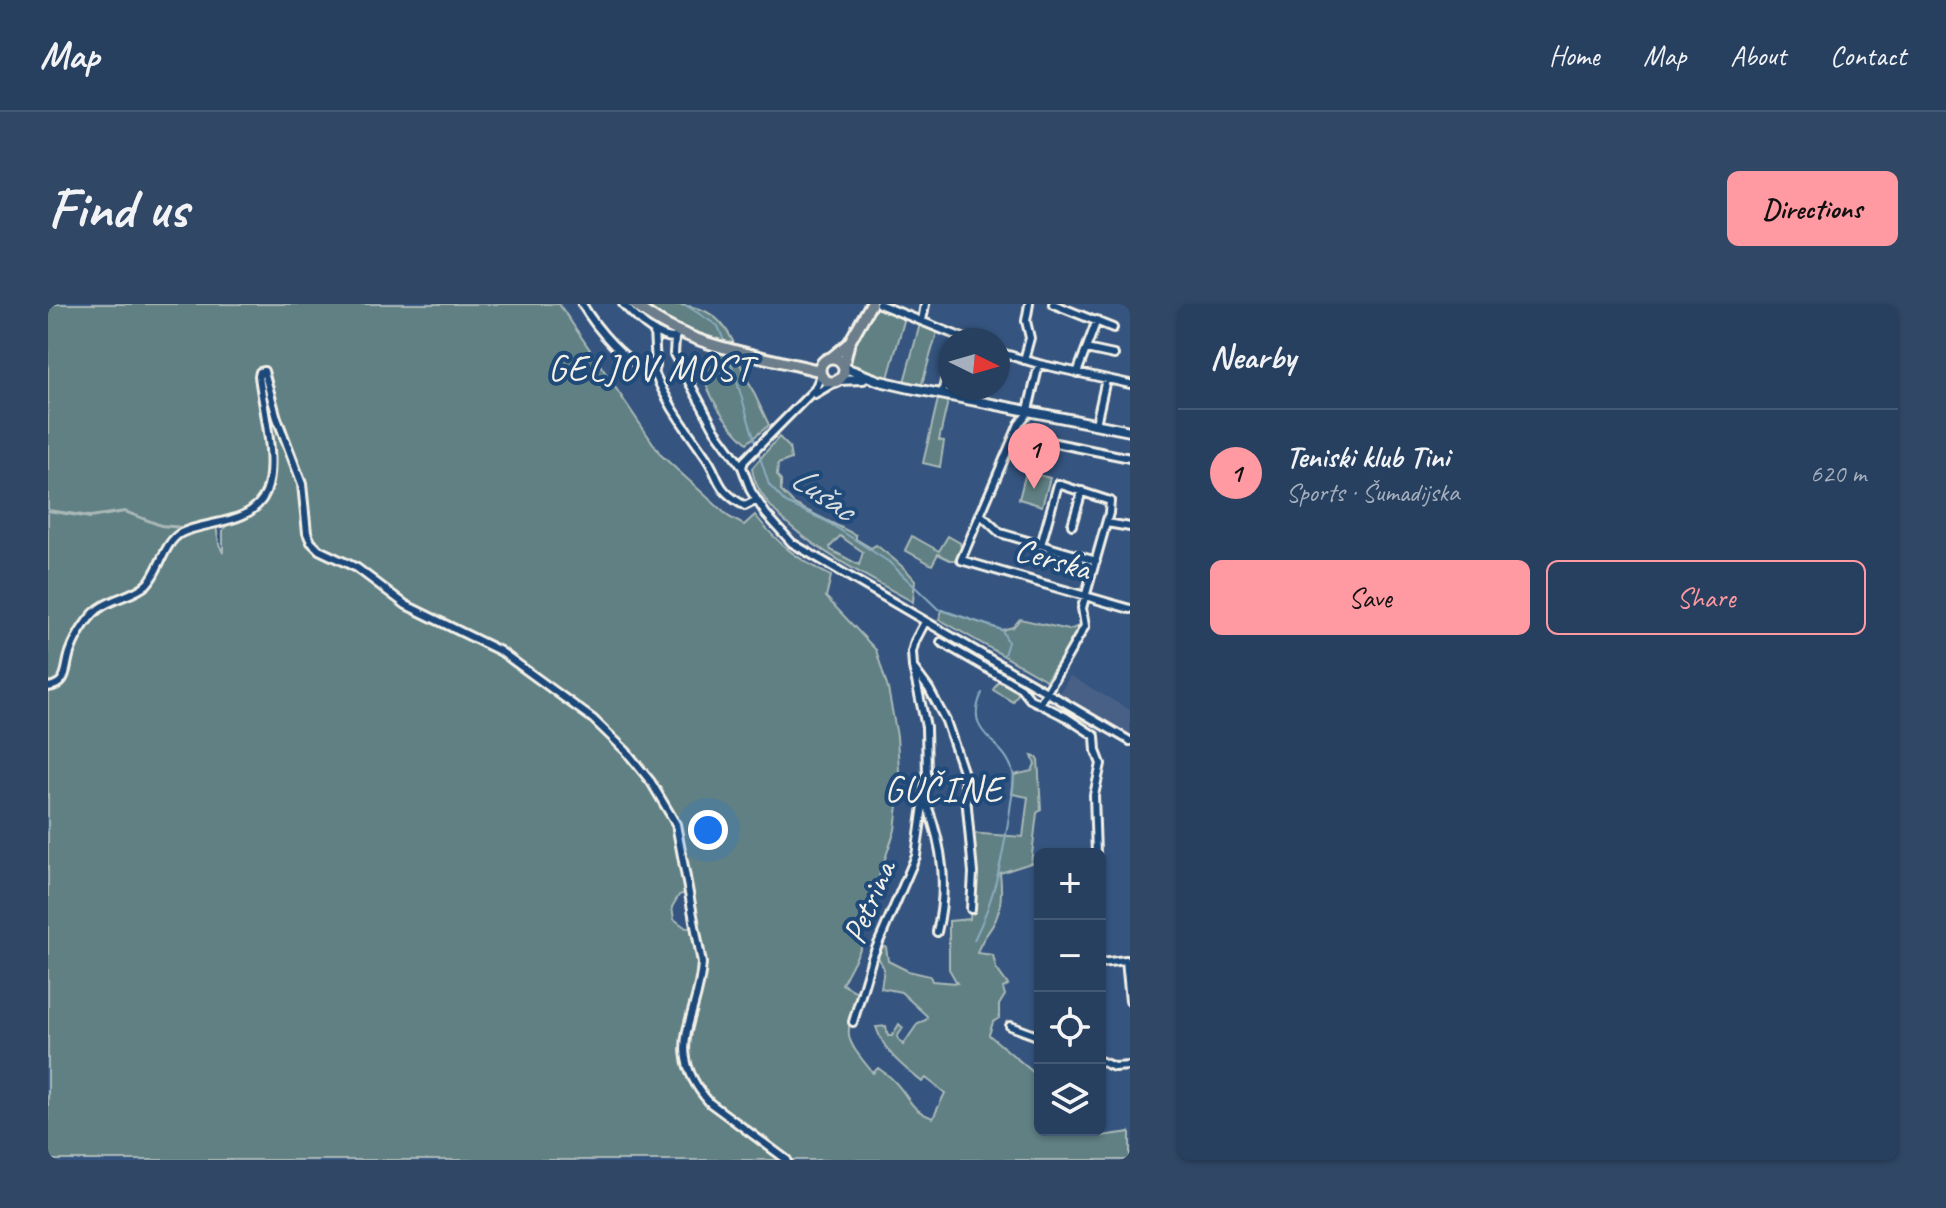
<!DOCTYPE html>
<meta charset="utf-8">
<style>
:root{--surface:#284060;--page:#304766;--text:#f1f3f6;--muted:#a5afbd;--line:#445975;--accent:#ff9aa2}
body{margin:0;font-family:Caveat,sans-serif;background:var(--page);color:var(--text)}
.controls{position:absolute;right:24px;bottom:24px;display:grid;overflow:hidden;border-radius:12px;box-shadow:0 2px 6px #0004}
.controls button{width:72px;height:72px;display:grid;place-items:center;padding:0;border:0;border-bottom:2px solid var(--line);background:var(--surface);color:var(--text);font:40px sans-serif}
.compass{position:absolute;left:890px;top:24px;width:72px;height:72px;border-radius:50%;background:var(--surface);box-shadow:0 2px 6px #0004;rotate:95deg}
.you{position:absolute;left:660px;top:526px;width:28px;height:28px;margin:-20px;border:6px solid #fff;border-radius:50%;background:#1a73e8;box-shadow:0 0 0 12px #1a73e833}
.badge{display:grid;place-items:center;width:52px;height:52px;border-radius:50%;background:var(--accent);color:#111;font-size:26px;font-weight:700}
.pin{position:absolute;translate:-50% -66px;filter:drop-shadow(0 2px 4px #0008)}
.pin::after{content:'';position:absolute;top:42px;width:28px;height:24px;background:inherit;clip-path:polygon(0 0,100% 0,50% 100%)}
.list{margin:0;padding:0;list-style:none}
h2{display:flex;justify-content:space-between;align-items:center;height:104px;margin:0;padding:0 32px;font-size:34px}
h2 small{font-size:26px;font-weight:400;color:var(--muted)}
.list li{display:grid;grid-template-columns:52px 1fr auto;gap:24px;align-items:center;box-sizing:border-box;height:128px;padding:0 32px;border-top:2px solid var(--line)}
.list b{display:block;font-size:30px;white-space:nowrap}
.list p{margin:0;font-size:26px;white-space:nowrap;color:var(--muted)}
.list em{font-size:26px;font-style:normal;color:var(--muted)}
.actions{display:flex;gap:16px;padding:24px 32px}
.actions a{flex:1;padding:18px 0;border:2px solid var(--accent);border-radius:12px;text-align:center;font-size:28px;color:var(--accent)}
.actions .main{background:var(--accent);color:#111}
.icon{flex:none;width:44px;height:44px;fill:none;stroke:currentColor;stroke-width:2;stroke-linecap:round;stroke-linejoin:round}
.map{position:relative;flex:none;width:1082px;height:856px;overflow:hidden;border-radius:12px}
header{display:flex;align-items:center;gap:48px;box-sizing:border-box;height:112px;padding:0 40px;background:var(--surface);border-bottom:2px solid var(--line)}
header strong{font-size:38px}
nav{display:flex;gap:44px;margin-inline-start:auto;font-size:28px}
.intro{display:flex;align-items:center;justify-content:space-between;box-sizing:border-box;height:192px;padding:0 48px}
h1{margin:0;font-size:56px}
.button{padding:20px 36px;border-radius:12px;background:var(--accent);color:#111;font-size:28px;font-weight:700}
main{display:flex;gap:48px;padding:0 48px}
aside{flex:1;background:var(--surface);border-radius:12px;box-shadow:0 2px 6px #0004}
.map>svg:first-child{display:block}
.built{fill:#486086}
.green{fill:#608084;stroke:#aab8b6;stroke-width:2;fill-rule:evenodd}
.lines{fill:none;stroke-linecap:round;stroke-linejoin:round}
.stream{stroke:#8babbe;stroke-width:2}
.street-casing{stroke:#f4f1e8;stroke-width:12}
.secondary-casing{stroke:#f4f1e8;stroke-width:14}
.primary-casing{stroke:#f4f1e8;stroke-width:15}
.street{stroke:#1f4a7a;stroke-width:6}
.secondary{stroke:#1f4a7a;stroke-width:8}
.primary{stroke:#6c7d8b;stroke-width:9}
.labels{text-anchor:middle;stroke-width:8;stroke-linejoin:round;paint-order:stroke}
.street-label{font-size:34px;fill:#f4f1e8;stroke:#1f4a7a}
.neighbourhood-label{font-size:36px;letter-spacing:2px;fill:#f4f1e8;stroke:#1f4a7a}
.water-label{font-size:36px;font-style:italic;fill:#dadfde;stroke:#1f4a7a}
</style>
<header>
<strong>Map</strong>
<nav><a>Home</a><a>Map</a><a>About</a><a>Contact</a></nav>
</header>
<div class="intro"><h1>Find us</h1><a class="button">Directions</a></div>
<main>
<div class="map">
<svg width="1082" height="856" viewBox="0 0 1082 856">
<rect width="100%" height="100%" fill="#355580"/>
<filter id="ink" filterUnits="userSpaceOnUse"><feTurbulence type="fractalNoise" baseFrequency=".0125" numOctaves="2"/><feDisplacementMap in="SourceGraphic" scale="16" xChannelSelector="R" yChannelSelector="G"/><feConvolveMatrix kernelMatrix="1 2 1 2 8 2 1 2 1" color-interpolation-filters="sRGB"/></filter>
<g filter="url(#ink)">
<!-- built -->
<path class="built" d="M 1022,372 L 1082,406 L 1082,430 L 1011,391 Z"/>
<!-- green -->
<path class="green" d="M 0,0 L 511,0 L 613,151 L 681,213 L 696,221 L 707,211 C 731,241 749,255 783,272 L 778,293 L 828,346 L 840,385 L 849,432 L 852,484 L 847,526 L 819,607 L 807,634 L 815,640 L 794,680 L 811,689 C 796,734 795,732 825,769 L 830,764 C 835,768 842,772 846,777 C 862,793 861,806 885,814 L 897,789 L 878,774 L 874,778 C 853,761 837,749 828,723 L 838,722 L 840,732 L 844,732 L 851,720 L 855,724 L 849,733 L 855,741 L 870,719 L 878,716 L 879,712 L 853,688 L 833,684 L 836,665 L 830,653 L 834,642 L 838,643 L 840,657 L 860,667 L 882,672 L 884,677 L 909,679 L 901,665 L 901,617 L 922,615 L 925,569 L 921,529 L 975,533 L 980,493 L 964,490 L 966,471 L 984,467 L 987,460 L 984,452 L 990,454 L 993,506 L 989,509 L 983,559 L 952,569 C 954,585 954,600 948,615 C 942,628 933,635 929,649 L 945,651 L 948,664 L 960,681 L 955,684 L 957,691 L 951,701 L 951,714 L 945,718 L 941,731 L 992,774 L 992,826 L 1048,826 L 1054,832 L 1082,828 L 1082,856 L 740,856 L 663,798 L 654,788 L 642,763 L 637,744 L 654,675 L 629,519 L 603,477 L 545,414 L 452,347 L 358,300 L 309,264 L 271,246 L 260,229 L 258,194 L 213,66 L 221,152 L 217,190 L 201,205 L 190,211 L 147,224 L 113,221 L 77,207 L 42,212 L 0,206 Z
M 597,0 C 644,0 670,0 688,44 C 653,35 626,21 597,0 Z
M 831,3 L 857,13 L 840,74 L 808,64 L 802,59 L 802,50 L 828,4 Z
M 872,20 L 890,25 L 873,83 L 856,78 Z
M 672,49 L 689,53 L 721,121 L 699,139 C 675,117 660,93 652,61 L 666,57 Z
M 213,67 L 253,180 L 262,239 L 308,265 L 358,301 L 451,348 L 544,416 L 577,447 L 602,478 L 627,520 L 641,588 L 631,591 L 624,603 L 626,615 L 638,624 L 648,623 L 653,660 L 636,744 L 653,789 L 738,856 L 0,856 L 0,384 L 10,382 L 23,347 L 44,313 L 58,301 L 98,281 L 126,236 L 134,229 L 168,222 L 171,240 L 175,249 L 175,226 L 182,217 L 211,199 L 223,165 Z
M 890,95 L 900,97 L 891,136 L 896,137 L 892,163 L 875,159 Z
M 731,133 L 741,143 L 743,155 L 730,160 L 729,171 L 733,177 L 733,187 L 746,200 L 808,231 L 808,235 L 823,244 L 828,241 C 842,252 856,262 867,276 L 865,298 C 818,271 711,222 704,164 ZM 792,232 L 815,248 L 811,261 L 783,246 L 782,243 Z
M 978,168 L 1002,174 L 994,202 L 971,195 Z
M 0,207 L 42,214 L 77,208 L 113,222 L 143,225 L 128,231 L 97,280 L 57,299 L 35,324 L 14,377 L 0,382 Z
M 864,232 L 891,247 L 900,232 L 912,239 L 913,244 L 907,256 L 902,256 L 890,250 L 884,261 L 857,246 Z
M 894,306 L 954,326 L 965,323 L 972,315 L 1021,326 L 1031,322 L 1025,337 L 998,376 L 891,315 Z
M 951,376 L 971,388 L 965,398 L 945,386 Z"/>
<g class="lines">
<!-- stream -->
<path class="stream" d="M 636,0 L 670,22 L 678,42
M 680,48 L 708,141
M 710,147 L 721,181 L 738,199 L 778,217 L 841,258 L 890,305 L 954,326 L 960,338 L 956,351
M 926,636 C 947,594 955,552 962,506 C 963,494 968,480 965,469 C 957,434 914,433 934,389"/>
<defs>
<path id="street" d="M 534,0 C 548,24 578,61 606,68 L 608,61 L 606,27
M 575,0 C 587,13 609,35 627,34
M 831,0 L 920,36
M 1005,0 L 1065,24
M 874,17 L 877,0
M 630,28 L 627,34 L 626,50 L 667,126 L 694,163 L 703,187 L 718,210 L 744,239 L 1082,437
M 1038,45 L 1066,51
M 950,48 L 991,60 L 1082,80
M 976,56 L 982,34 L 978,17 L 981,0
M 991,60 L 979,110 L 971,120 L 913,256 L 1082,305
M 606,68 C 620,101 635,120 655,149 C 674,174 664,183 697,202 L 709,196
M 1029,69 L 1049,16
M 767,90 L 787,78
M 894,90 L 902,54
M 1048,120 L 1058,75
M 968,131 L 1082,154
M 694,163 L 696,157 L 767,85 L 773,71
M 932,210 L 952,229 L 1048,257
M 1059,219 L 1082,223
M 1024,221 L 1034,187
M 993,241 L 1010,180 L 1062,197 L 1061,209 L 1034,304 L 1037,322 L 992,400 L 1018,413 L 1047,432 L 1048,447 L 1053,460 L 1046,491 L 1048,550
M 893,338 L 973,384 L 982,395 L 992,400
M 867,366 L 881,385 L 898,417 L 916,470 L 925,569 L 923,605
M 0,383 C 22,380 16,362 23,346 C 28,332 42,309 55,302 C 69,293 87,291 99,280 C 112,266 116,238 133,229 C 159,216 204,222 218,188 C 230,159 215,104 211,72 L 212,68 L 216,67 L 229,114 L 254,180 L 259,229 L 263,238 L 271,246 L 309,264 L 358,301 L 452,347 L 545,415 L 578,447 L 603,478 L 628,520 L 654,659 C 651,716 613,744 662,799 L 739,856
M 879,501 C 895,544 900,583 889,628
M 1052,659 L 1078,656 L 1082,697
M 805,718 L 824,654 L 868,552 L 879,472 L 878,423 L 865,363 L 864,348 L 867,337 L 877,318
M 962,722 L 992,733
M 1052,757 L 1066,763 L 1082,762"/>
<path id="secondary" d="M 797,64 L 832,77 L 862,84 L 1082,127
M 790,76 L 815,75"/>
<path id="primary" d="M 586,0 C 639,44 709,50 772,67
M 801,39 L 823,0
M 784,53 L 801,39 L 796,61
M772 66a12 12 0 1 1 24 0a12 12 0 1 1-24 0Z"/>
</defs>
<!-- street casing -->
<use href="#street" class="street-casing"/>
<!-- secondary casing -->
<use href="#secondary" class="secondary-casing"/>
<!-- primary casing -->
<use href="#primary" class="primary-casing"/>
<!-- street -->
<use href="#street" class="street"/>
<!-- secondary -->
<use href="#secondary" class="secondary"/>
<!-- primary -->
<use href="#primary" class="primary"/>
</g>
</g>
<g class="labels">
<!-- street labels -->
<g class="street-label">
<text transform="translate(1005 254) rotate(16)" y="12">Cerska</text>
<text transform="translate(820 598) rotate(-67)" y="12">Petrina</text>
</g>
<!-- neighbourhood labels -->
<g class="neighbourhood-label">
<text x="603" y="76">GELJOV MOST</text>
<text x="896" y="497">GUČINE</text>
</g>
<!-- water labels -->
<g class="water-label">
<text transform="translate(776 188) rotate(35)" y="13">Lušac</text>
</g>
</g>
</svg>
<div class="controls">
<button>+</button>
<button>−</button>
<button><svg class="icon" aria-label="locate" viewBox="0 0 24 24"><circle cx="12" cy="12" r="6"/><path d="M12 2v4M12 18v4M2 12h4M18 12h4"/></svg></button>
<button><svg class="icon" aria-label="layers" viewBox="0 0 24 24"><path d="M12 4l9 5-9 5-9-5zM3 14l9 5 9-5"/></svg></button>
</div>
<svg class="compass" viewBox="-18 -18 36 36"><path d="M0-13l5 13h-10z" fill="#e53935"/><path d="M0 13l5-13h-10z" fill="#a5afbd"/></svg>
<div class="you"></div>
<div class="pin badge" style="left:986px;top:185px">1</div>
</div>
<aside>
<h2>Nearby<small></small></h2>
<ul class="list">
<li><span class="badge">1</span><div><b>Teniski klub Tini</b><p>Sports · Šumadijska</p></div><em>620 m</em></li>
</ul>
<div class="actions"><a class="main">Save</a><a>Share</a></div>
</aside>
</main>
